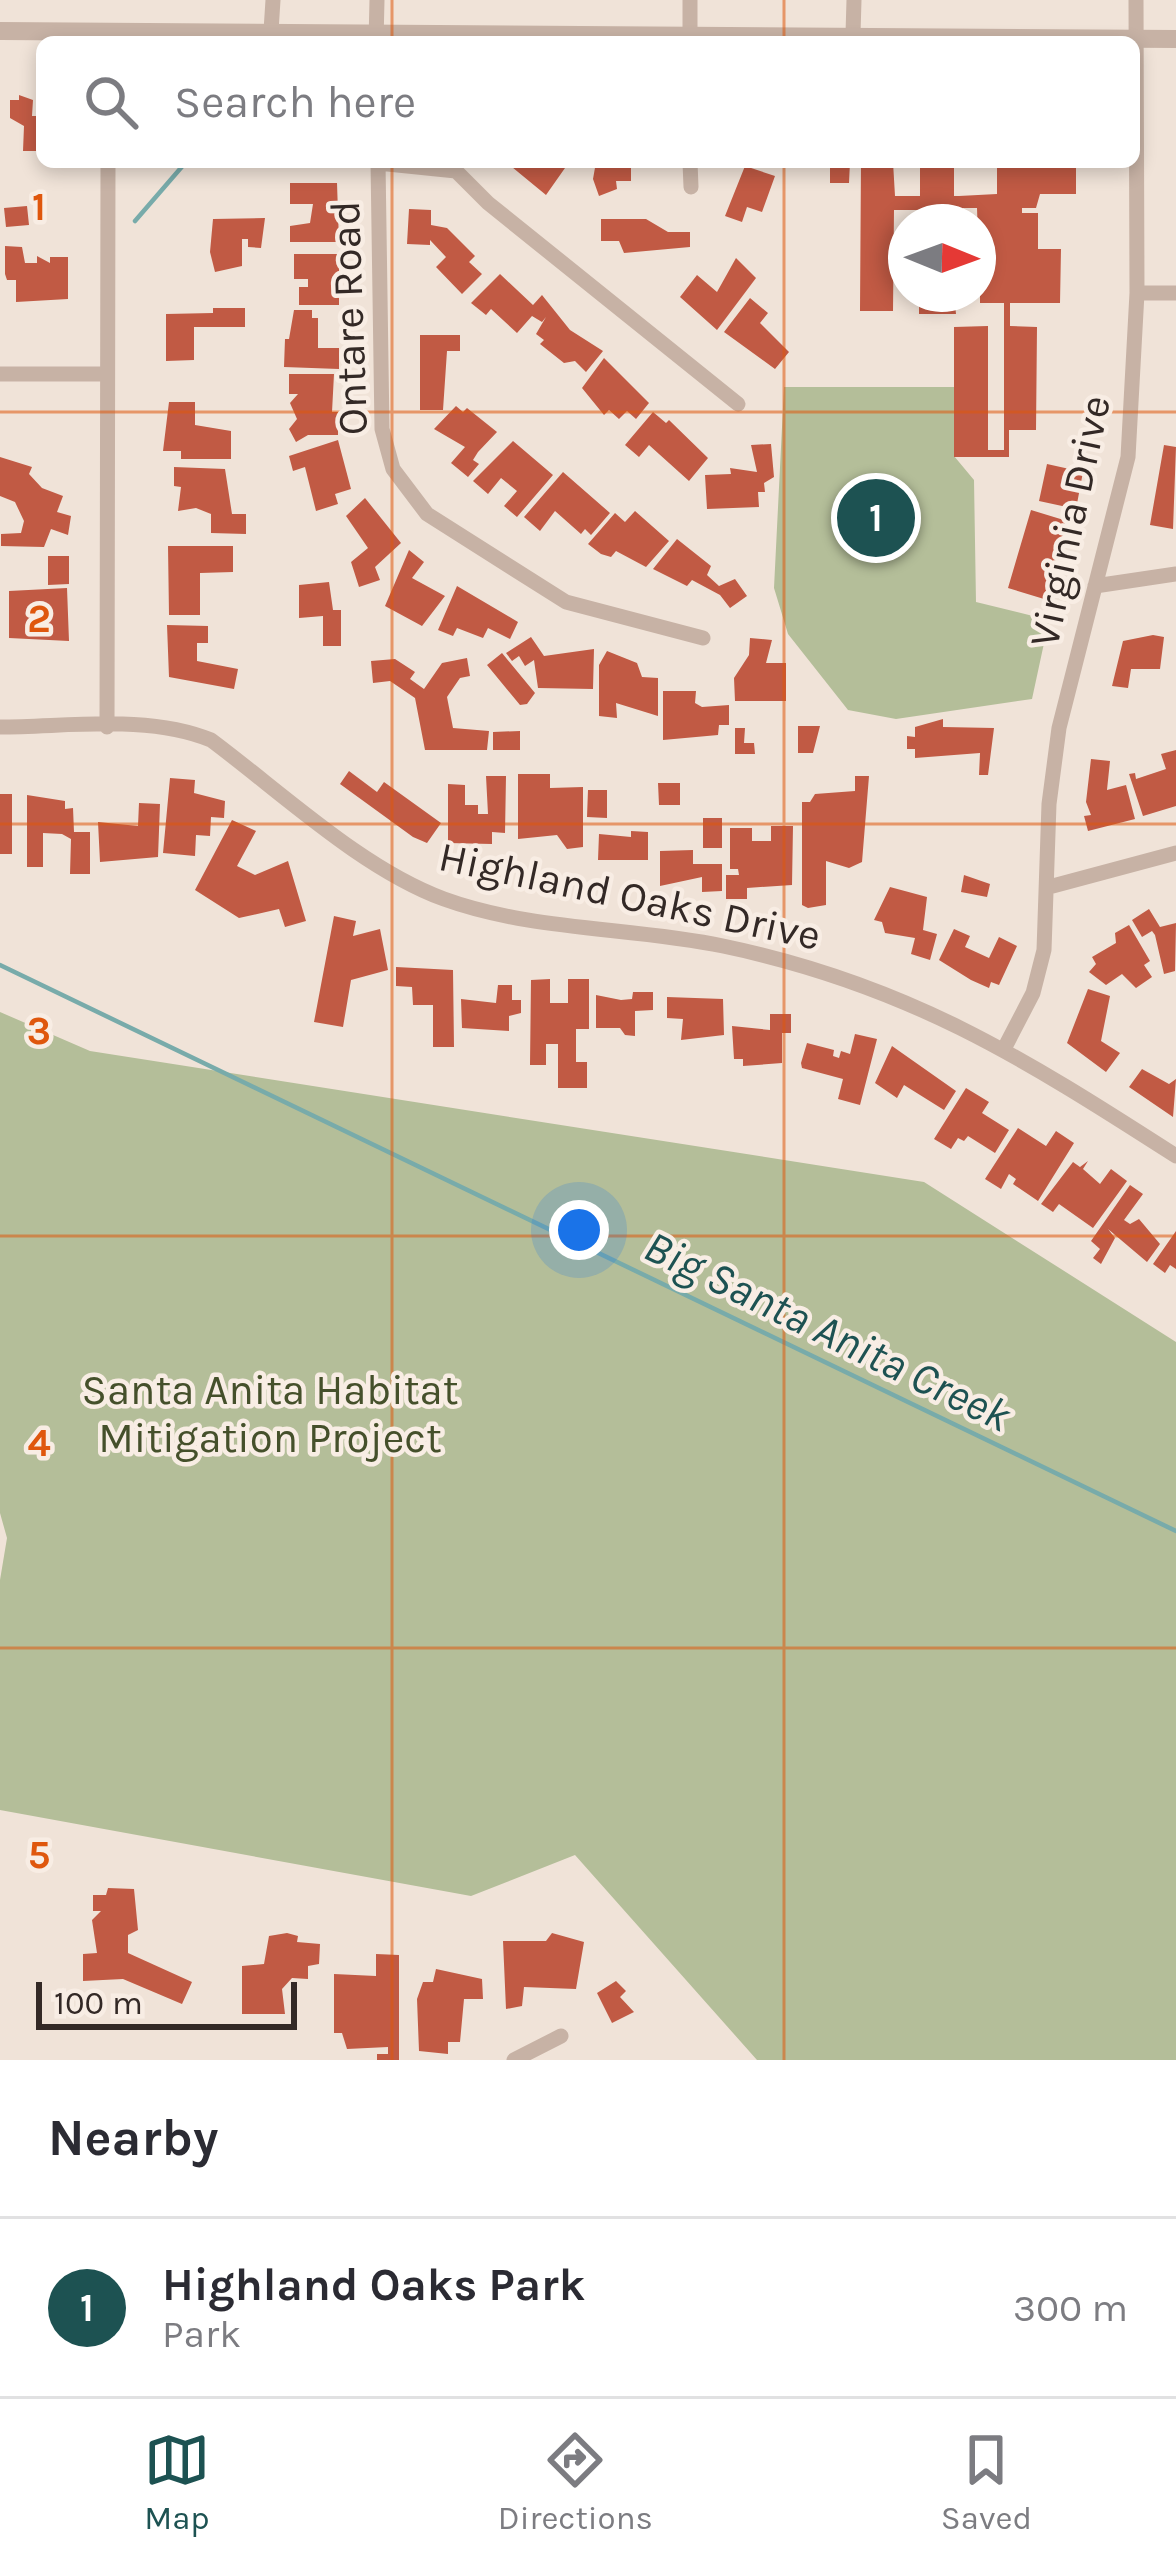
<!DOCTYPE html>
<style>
:root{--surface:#fff;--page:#f2f2f3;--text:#2b2b33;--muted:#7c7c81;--line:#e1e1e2;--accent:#1d5252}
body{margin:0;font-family:Karla,sans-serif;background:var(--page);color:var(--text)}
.compass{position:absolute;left:888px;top:204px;width:108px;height:108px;border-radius:50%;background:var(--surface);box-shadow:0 6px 18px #0003;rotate:91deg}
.scale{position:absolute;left:36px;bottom:30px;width:261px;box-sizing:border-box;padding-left:12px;border:6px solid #332926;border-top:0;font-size:33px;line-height:42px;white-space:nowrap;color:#332926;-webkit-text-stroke:9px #f8ede4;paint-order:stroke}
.you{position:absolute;left:579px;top:1230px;width:42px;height:42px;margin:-30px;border:9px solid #fff;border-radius:50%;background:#1a73e8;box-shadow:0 0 0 18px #1a73e833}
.badge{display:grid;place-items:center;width:78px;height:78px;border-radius:50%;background:var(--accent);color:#fff;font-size:39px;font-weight:700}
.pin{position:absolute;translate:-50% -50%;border:6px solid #fff;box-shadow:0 3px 12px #0006}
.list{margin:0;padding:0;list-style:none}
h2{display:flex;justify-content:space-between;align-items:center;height:156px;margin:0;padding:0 48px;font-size:51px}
h2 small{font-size:39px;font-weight:400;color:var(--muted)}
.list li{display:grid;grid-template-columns:78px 1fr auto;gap:36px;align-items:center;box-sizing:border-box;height:180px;padding:0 48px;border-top:3px solid var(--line)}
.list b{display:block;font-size:45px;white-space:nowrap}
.list p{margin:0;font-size:39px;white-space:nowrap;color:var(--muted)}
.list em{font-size:39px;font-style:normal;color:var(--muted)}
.icon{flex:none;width:66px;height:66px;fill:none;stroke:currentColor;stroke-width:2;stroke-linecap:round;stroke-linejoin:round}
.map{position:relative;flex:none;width:1176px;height:2060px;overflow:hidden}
.search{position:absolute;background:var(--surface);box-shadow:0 6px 18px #0003;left:36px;right:36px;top:36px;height:132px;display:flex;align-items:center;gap:30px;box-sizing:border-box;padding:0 42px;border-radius:18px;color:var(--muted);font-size:45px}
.sheet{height:336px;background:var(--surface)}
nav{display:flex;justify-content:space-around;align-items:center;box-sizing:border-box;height:168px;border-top:3px solid var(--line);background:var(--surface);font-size:33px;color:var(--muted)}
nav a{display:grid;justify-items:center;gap:6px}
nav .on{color:var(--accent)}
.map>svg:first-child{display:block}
.green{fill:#b4be99}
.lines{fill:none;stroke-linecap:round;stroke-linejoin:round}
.stream{stroke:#78abaa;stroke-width:4.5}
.building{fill:#c15a44}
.minor{stroke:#c7b2a5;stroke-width:15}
.tertiary{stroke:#c7b2a5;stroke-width:18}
.grid{fill:none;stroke:#df570d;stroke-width:3;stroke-opacity:0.55}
.labels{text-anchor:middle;stroke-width:9;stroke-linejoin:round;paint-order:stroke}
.street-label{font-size:42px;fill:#332926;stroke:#f8ede4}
.park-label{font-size:42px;fill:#45502b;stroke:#f8ede4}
.water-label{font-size:45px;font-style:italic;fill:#1d5252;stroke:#f8ede4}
.grid-label{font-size:39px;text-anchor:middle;font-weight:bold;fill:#df570d;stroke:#f8ede4;stroke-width:9;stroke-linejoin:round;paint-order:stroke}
</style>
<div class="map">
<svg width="1176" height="2060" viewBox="0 0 1176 2060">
<rect width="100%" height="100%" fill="#f0e3d8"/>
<!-- green -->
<path class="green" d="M 784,387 L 954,387 L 954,456 L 974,480 L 976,602 L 1049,620 L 1032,699 L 896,719 L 848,710 L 788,634 L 774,588 Z
M 0,1012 L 90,1051 L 924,1182 L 1176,1342 L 1176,2060 L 757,2060 L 575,1855 L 471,1896 L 0,1810 L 0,1580 L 7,1538 L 0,1513 Z"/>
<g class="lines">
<!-- stream -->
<path class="stream" d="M 135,221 L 186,162
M 0,965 L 1176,1531"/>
</g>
<!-- building -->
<path class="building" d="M 19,95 L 33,100 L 32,116 L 42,116 L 42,151 L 23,151 L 24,126 L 10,118 L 10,100 L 19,100 Z
M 506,162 L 558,162 L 565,168 L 546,195 Z
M 596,162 L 631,162 L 631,181 L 616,181 L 617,189 L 599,196 L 593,179 Z
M 830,162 L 850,162 L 849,183 L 830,183 Z
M 861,162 L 893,162 L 895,196 L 920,196 L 920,162 L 954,162 L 954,196 L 959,196 L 997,194 L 997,162 L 1076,162 L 1076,194 L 1040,194 L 1036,208 L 1022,208 L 1022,213 L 1038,213 L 1038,249 L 1061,249 L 1060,303 L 1010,303 L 1010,326 L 1037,327 L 1036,430 L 1009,430 L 1009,457 L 954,457 L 954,327 L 988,326 L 988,450 L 1004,450 L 1004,303 L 980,303 L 980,248 L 990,248 L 990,238 L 978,238 L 977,208 L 963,208 L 963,222 L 919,222 L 919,210 L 894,210 L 893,311 L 860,311 Z
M 745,166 L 775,176 L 762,212 L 747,207 L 742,222 L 725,216 Z
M 290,183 L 337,183 L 339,242 L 290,242 L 290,226 L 310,223 L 313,204 L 290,204 Z
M 27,206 L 29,225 L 6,227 L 4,208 Z
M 409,209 L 431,210 L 431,225 L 447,228 L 475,256 L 469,262 L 482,274 L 462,294 L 436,267 L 446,257 L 430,240 L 430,245 L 407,244 Z
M 265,218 L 261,248 L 248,247 L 248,239 L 242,239 L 242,266 L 215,272 L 210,252 L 213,219 Z
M 601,219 L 646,219 L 668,232 L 690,232 L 690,247 L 624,253 L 619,241 L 601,241 Z
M 5,246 L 22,247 L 25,263 L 37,263 L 37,256 L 50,263 L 50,257 L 68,257 L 68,299 L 16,302 L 16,280 L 7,280 L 5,274 Z
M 294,254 L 339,254 L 339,305 L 299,305 L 299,287 L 308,287 L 308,279 L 294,279 Z
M 736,258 L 756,278 L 717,330 L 680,297 L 697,275 L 717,292 Z
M 500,274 L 533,305 L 542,295 L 570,330 L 603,351 L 586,372 L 575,361 L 564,363 L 540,344 L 544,340 L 536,334 L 546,317 L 542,322 L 532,316 L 517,333 L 491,309 L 486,315 L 471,303 Z
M 919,294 L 954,294 L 956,314 L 919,314 Z
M 750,298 L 768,313 L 760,323 L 789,352 L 775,369 L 724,332 Z
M 213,308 L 245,308 L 245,327 L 194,327 L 194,360 L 166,361 L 166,314 L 213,313 Z
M 294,310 L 312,310 L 312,318 L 318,318 L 318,348 L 339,348 L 339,369 L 284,367 L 285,339 L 289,339 Z
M 420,335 L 460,335 L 460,351 L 447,351 L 443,410 L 420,410 Z
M 604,358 L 649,403 L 636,419 L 627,411 L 619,419 L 609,410 L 604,415 L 582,388 Z
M 289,374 L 334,374 L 332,412 L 338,412 L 338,435 L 308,435 L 296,442 L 289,429 L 297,419 L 290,403 L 298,394 L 289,394 Z
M 169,402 L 195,402 L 195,425 L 231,431 L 231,459 L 181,459 L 181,451 L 163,451 Z
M 456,406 L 463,412 L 467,408 L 497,432 L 478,452 L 473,460 L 479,464 L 468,477 L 451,463 L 465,447 L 434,429 Z
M 653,412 L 666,423 L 669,420 L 708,458 L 689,481 L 649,445 L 639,457 L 625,445 Z
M 338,440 L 351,489 L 335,494 L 338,504 L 316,511 L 305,467 L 293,471 L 289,456 Z
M 513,441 L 553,475 L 517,517 L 504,506 L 517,491 L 501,478 L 488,494 L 473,481 Z
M 771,444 L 774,477 L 764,483 L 765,492 L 758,492 L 759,507 L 707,509 L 705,475 L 731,474 L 730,468 L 757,472 L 751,445 Z
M 1164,445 L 1176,447 L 1173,529 L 1150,525 Z
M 0,457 L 32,467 L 29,474 L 42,488 L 63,496 L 57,512 L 71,516 L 68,535 L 51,529 L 44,547 L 1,546 L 1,534 L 21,533 L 24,521 L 15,502 L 0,496 Z
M 1047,464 L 1083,472 L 1076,509 L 1039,501 Z
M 174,467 L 225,469 L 232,514 L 246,514 L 246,534 L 211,533 L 211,514 L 196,508 L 178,511 L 181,487 L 174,486 Z
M 563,472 L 610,513 L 591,535 L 585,529 L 581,534 L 555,511 L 540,531 L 524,517 Z
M 365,498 L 401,543 L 375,567 L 380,580 L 359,587 L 351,562 L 368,548 L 346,516 Z
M 1031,510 L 1067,521 L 1044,599 L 1008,588 Z
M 635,511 L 669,541 L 646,567 L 616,551 L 611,557 L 601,554 L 588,544 L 615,513 L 625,522 Z
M 677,539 L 711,566 L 707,575 L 719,586 L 735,579 L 747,596 L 730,608 L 720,595 L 692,580 L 687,586 L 653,569 Z
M 168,546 L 233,546 L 233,572 L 200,573 L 200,615 L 169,615 Z
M 409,550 L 424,562 L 412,578 L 445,596 L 422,626 L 385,606 Z
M 48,556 L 69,556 L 69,584 L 48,585 Z
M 329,582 L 333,610 L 341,610 L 341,646 L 323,646 L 323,616 L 299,618 L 299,585 Z
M 457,586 L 518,622 L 510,639 L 488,628 L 483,638 L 457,628 L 453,636 L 438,630 Z
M 67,588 L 69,641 L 9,638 L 9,591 Z
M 167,625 L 208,626 L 208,643 L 197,643 L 197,661 L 238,669 L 234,689 L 169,677 Z
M 1153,635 L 1164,637 L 1160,669 L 1131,669 L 1128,688 L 1112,686 L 1123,641 Z
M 531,637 L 544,656 L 594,649 L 593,689 L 538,688 L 534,660 L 525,666 L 519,656 L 512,661 L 506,653 Z
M 750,638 L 772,640 L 766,663 L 786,663 L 786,701 L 735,701 L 734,678 L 749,655 Z
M 607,651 L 637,663 L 642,677 L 658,678 L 658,716 L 616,703 L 617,718 L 599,716 L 599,665 Z
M 502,653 L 535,693 L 527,704 L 520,705 L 487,665 Z
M 467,658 L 470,676 L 460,678 L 447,697 L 453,728 L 489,731 L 487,750 L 425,750 L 415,698 L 390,681 L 373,683 L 371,661 L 395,659 L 415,672 L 410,679 L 424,689 L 442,663 Z
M 663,691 L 696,691 L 695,703 L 702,707 L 729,705 L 729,725 L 719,725 L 718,735 L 663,740 Z
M 943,719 L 943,727 L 994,728 L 988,775 L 979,775 L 980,753 L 915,758 L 915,749 L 907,749 L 907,736 L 915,737 L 915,727 Z
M 798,726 L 820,726 L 813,753 L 798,753 Z
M 735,728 L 745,728 L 744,743 L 754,743 L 755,754 L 735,754 Z
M 520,731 L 520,750 L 493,750 L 493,732 Z
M 1176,750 L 1176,806 L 1143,816 L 1129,774 L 1135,773 L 1136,779 L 1166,769 L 1161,754 Z
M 1091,759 L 1110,761 L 1107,790 L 1126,785 L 1135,819 L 1088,831 L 1084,816 L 1091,815 L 1086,802 Z
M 349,771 L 377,792 L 384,782 L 441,823 L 427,843 L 413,837 L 340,784 Z
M 518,774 L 550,774 L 550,788 L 583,787 L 583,847 L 567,849 L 557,835 L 518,839 Z
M 486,776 L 506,776 L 505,833 L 492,832 L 492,844 L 448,843 L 448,784 L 465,785 L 465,805 L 478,805 L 478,814 L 488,814 Z
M 855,776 L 869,776 L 862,862 L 849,868 L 826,861 L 826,905 L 808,908 L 802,905 L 802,802 L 810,802 L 815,794 L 855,791 Z
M 170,778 L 195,780 L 194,793 L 225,801 L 224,818 L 211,817 L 210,836 L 196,835 L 195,856 L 163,853 Z
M 658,783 L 680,783 L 680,805 L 659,805 Z
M 588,790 L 607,790 L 607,818 L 587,817 Z
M 0,794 L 12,794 L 12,854 L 0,854 Z
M 27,795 L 65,801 L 65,809 L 73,808 L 74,832 L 90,832 L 90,874 L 70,874 L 71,839 L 62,834 L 43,833 L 43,867 L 27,867 Z
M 139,803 L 160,804 L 158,857 L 100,862 L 98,822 L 138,826 Z
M 703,818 L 722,818 L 722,848 L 703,848 Z
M 232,820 L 256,831 L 237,866 L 255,875 L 288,861 L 306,921 L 285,927 L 279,909 L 239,918 L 195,890 Z
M 771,826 L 793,826 L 792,885 L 747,888 L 747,899 L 726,899 L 726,875 L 739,875 L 738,869 L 730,869 L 730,828 L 752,828 L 752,841 L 771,841 Z
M 631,831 L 648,832 L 648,860 L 598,860 L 599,834 L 631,837 Z
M 693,850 L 693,864 L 722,864 L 722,891 L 702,892 L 702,877 L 660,886 L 660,851 Z
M 964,875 L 990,884 L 987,897 L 961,892 Z
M 890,887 L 927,897 L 923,930 L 937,934 L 930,960 L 911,954 L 915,938 L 885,933 L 882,922 L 874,920 Z
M 1149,909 L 1160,927 L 1176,923 L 1175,971 L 1164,974 L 1155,935 L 1152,931 L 1142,937 L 1132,920 Z
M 334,916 L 356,921 L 353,936 L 380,929 L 388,970 L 351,980 L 343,1027 L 314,1022 Z
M 1129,925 L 1150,961 L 1144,965 L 1152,977 L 1136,988 L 1122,974 L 1106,985 L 1089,972 L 1096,964 L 1092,957 L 1116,943 L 1115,933 Z
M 954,929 L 970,936 L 965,947 L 989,958 L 999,937 L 1017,946 L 999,985 L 991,982 L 989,988 L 971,980 L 939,960 Z
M 396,967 L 453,970 L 454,1047 L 433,1047 L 433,1005 L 413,1005 L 412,987 L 396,986 Z
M 550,979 L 550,1003 L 568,1003 L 568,979 L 589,979 L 589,1029 L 576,1029 L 576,1062 L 587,1062 L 587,1088 L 558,1088 L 558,1044 L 546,1044 L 546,1065 L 530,1065 L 531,980 Z
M 498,985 L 512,985 L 512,1000 L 521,1000 L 521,1013 L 509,1016 L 509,1031 L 462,1028 L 461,999 L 496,1003 Z
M 1088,989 L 1110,996 L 1101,1041 L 1120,1053 L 1106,1072 L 1067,1043 Z
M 633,992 L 653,992 L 653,1010 L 635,1011 L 635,1036 L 625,1035 L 620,1028 L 596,1028 L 596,995 L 621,1000 L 632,999 Z
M 667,997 L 723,999 L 724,1035 L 681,1040 L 683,1019 L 667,1018 Z
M 770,1014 L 791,1014 L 791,1033 L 782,1033 L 782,1063 L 743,1066 L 743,1059 L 734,1059 L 732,1026 L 770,1030 Z
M 855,1034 L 877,1039 L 860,1105 L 838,1099 L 843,1079 L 802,1068 L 801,1063 L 807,1043 L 834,1050 L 833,1056 L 839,1058 L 841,1051 L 850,1054 Z
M 892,1046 L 956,1091 L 944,1110 L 904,1085 L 897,1098 L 875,1083 Z
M 1142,1069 L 1169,1084 L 1176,1079 L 1173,1117 L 1129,1087 Z
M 966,1088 L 989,1102 L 982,1113 L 1009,1130 L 995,1153 L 968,1136 L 964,1141 L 958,1138 L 951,1149 L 934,1139 Z
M 1018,1128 L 1046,1146 L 1056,1131 L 1074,1143 L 1038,1201 L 1013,1184 L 1016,1179 L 1009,1174 L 1001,1189 L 985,1179 Z
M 1088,1161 L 1083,1169 L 1100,1184 L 1111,1169 L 1127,1181 L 1093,1228 L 1059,1204 L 1053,1212 L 1041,1204 L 1073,1162 L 1080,1167 Z
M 1130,1185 L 1143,1194 L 1124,1220 L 1130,1224 L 1139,1219 L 1160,1244 L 1147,1262 L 1108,1229 L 1115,1238 L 1101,1264 L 1093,1258 L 1100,1249 L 1091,1241 Z
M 1176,1231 L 1176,1269 L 1170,1265 L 1165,1273 L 1153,1264 Z
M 108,1888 L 134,1889 L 138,1930 L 128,1935 L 128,1953 L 192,1982 L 182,2004 L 123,1979 L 83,1981 L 83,1954 L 97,1953 L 92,1920 L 101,1911 L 93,1911 L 93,1895 L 106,1895 Z
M 287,1933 L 298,1936 L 297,1942 L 320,1944 L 319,1964 L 308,1966 L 308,1979 L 292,1978 L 282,1989 L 285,2014 L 242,2014 L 242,1966 L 264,1964 L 269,1936 Z
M 552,1933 L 584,1942 L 576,1989 L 524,1987 L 522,2006 L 506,2009 L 503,1941 L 546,1941 Z
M 376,1954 L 399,1955 L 399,2060 L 377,2060 L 377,2054 L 388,2054 L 388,2047 L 347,2049 L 342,2033 L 334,2033 L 334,1974 L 376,1976 Z
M 436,1969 L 482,1979 L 483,1999 L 464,1999 L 460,2042 L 448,2042 L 448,2054 L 419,2051 L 417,1999 L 423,1982 L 433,1982 Z
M 616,1981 L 626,1991 L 620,1997 L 634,2012 L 612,2023 L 597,1993 Z"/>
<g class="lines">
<!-- minor -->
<path class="minor" d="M 690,0 L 690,42
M 271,31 L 273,0
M 853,34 L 854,0
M 376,42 L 377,0
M 378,162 L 382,429 L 393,469 L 427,514 L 566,602 L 703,638
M 690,162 L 691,187
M 378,163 L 456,171 L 488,203 L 738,404
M 1137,293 L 1176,293
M 0,374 L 107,374
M 1095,586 L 1176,574
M 0,727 C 67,727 148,714 211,740 C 281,792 362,869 444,899 C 532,931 632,927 723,946 C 906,984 1022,1057 1176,1156
M 107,727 L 108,162
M 1049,887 L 1176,853
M 1005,1047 L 1033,993 L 1044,950 L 1049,804 L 1059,728 L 1128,457 L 1137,293 L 1136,0
M 514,2060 L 561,2036"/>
<!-- tertiary -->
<path class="tertiary" d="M 0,31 L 1176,39"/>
</g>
<!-- grid -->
<path class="grid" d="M 392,0 L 392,42M 784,0 L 784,42M 392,162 L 392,2060M 784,162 L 784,2060M 0,412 L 1176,412M 0,824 L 1176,824M 0,1236 L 1176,1236M 0,1648 L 1176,1648"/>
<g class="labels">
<!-- street labels -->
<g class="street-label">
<text transform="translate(348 318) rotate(-92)" y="15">Ontare Road</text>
<text transform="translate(1069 521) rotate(-78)" y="15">Virginia Drive</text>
<text transform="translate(630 895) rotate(12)" y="15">Highland Oaks Drive</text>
</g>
<!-- park labels -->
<g class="park-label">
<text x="270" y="1404">Santa Anita Habitat<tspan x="270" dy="48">Mitigation Project</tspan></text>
</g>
<!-- water labels -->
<g class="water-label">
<text transform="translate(828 1330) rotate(26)" y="16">Big Santa Anita Creek</text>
</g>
</g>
<g class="grid-label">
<text x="39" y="220">1</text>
<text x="39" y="632">2</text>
<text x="39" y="1044">3</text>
<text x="39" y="1456">4</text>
<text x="39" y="1868">5</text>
</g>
</svg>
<svg class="compass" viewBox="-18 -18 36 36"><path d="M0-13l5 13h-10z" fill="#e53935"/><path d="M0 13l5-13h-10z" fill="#7c7c81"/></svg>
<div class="scale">100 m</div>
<div class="you"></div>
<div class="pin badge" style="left:876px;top:518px">1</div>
<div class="search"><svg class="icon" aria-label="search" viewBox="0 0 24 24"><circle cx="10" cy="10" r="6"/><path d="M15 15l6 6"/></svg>Search here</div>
</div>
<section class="sheet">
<h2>Nearby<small></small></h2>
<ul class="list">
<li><span class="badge">1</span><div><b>Highland Oaks Park</b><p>Park</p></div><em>300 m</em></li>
</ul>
</section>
<nav>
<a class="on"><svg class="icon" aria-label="map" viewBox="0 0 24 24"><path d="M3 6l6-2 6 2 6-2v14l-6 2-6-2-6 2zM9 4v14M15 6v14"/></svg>Map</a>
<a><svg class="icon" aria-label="directions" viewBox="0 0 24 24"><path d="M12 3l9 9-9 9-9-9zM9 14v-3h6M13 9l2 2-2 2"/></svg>Directions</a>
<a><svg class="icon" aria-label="saved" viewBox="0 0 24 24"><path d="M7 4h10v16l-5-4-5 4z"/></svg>Saved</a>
</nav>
